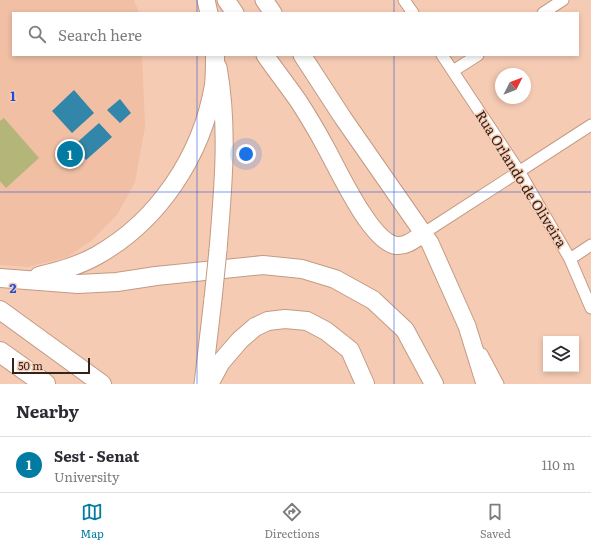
<!DOCTYPE html>
<style>
:root{--surface:#fff;--page:#f7f7f7;--text:#2b2b33;--muted:#7c7c81;--line:#e1e1e2;--accent:#027ba3}
body{margin:0;font-family:Literata,serif;background:var(--page);color:var(--text)}
.controls{position:absolute;right:12px;bottom:12px;display:grid;overflow:hidden;border-radius:0px;box-shadow:0 2px 6px #0003}
.controls button{width:36px;height:36px;display:grid;place-items:center;padding:0;border:0;border-bottom:1px solid var(--line);background:var(--surface);color:var(--text);font:20px sans-serif}
.compass{position:absolute;left:495px;top:68px;width:36px;height:36px;border-radius:50%;background:var(--surface);box-shadow:0 2px 6px #0003;rotate:48deg}
.scale{position:absolute;left:12px;bottom:10px;width:78px;box-sizing:border-box;padding-left:4px;border:2px solid #33231b;border-top:0;font-size:11px;line-height:14px;white-space:nowrap;color:#33231b;-webkit-text-stroke:3px #f6cbb4;paint-order:stroke}
.you{position:absolute;left:246px;top:154px;width:14px;height:14px;margin:-10px;border:3px solid #fff;border-radius:50%;background:#1a73e8;box-shadow:0 0 0 6px #1a73e833}
.badge{display:grid;place-items:center;width:26px;height:26px;border-radius:50%;background:var(--accent);color:#fff;font-size:13px;font-weight:700}
.pin{position:absolute;translate:-50% -50%;border:2px solid #fff;box-shadow:0 1px 4px #0006}
.list{margin:0;padding:0;list-style:none}
h2{display:flex;justify-content:space-between;align-items:center;height:52px;margin:0;padding:0 16px;font-size:17px}
h2 small{font-size:13px;font-weight:400;color:var(--muted)}
.list li{display:grid;grid-template-columns:26px 1fr auto;gap:12px;align-items:center;box-sizing:border-box;height:56px;padding:0 16px;border-top:1px solid var(--line)}
.list b{display:block;font-size:15px;white-space:nowrap}
.list p{margin:0;font-size:13px;white-space:nowrap;color:var(--muted)}
.list em{font-size:13px;font-style:normal;color:var(--muted)}
.icon{flex:none;width:22px;height:22px;fill:none;stroke:currentColor;stroke-width:2;stroke-linecap:round;stroke-linejoin:round}
.map{position:relative;flex:none;width:591px;height:384px;overflow:hidden}
.search{position:absolute;background:var(--surface);box-shadow:0 2px 6px #0003;left:12px;right:12px;top:12px;height:44px;display:flex;align-items:center;gap:10px;box-sizing:border-box;padding:0 14px;border-radius:0px;color:var(--muted);font-size:15px}
.sheet{height:108px;background:var(--surface)}
nav{display:flex;justify-content:space-around;align-items:center;box-sizing:border-box;height:56px;border-top:1px solid var(--line);background:var(--surface);font-size:11px;color:var(--muted)}
nav a{display:grid;justify-items:center;gap:2px}
nav .on{color:var(--accent)}
.map>svg:first-child{display:block}
.built{fill:#f0bfa4}
.green{fill:#b3b579}
.water{fill:#3286aa}
.lines{fill:none;stroke-linecap:round;stroke-linejoin:round}
.minor-casing{stroke:#c39a84;stroke-width:13}
.primary-casing{stroke:#c39a84;stroke-width:19}
.trunk-casing{stroke:#c39a84;stroke-width:20}
.motorway-casing{stroke:#c39a84;stroke-width:22}
.minor{stroke:#fff;stroke-width:11}
.primary{stroke:#fff;stroke-width:17}
.trunk{stroke:#fff;stroke-width:18}
.motorway{stroke:#fff;stroke-width:20}
.primary-bridge-casing{stroke:#c39a84;stroke-width:19;stroke-linecap:butt}
.primary-bridge{stroke:#fff;stroke-width:17}
.grid{fill:none;stroke:#1d4ed8;stroke-width:1;stroke-opacity:0.55}
.labels{text-anchor:middle;stroke-width:3;stroke-linejoin:round;paint-order:stroke}
.street-label{font-size:14px;fill:#33231b;stroke:#f6cbb4}
.grid-label{font-size:13px;text-anchor:middle;font-weight:bold;fill:#1d4ed8;stroke:#f6cbb4;stroke-width:3;stroke-linejoin:round;paint-order:stroke}
</style>
<div class="map">
<svg width="591" height="384" viewBox="0 0 591 384">
<rect width="100%" height="100%" fill="#f6cbb4"/>
<!-- built -->
<path class="built" d="M 0,0 L 134,0 L 139,13 L 13,13 L 13,55 L 142,55 L 145,127 L 135,182 L 117,215 L 92,240 L 68,257 L 28,267 L 0,265 Z"/>
<!-- green -->
<path class="green" d="M 4,118 L 39,158 L 6,188 L 0,181 L 0,121 Z"/>
<!-- water -->
<path class="water" d="M 74,90 L 94,113 L 72,133 L 52,111 Z
M 120,99 L 131,113 L 120,123 L 107,110 Z
M 99,123 L 112,137 L 86,160 L 73,146 Z"/>
<g class="lines">
<defs>
<path id="minor" d="M 404,0 L 413,13
M 543,13 L 563,0
M 442,55 L 519,171 L 570,259 L 591,308
M 453,71 L 478,55
M 424,233 L 591,125
M 570,259 L 591,245
M 482,354 L 498,384"/>
<path id="primary" d="M 206,0 L 209,13
M 226,0 L 235,13
M 264,0 L 273,13
M 265,55 C 276,71 288,86 299,102 C 308,116 317,131 325,146 C 338,169 369,238 394,245 C 405,248 415,239 424,233
M 302,55 L 343,118 L 430,243 L 467,326 L 485,384
M 218,250 C 223,189 229,128 218,67
M 203,384 L 213,299"/>
<path id="trunk" d="M 39,276 C 59,271 78,266 96,256 C 159,221 202,155 214,85 C 215,76 215,65 215,55
M 0,278 L 78,284 L 117,282 L 156,276 L 263,265 L 302,269 L 335,279 L 373,300 L 405,330 L 434,384
M 0,310 L 102,384
M 209,384 L 221,362 L 240,340 L 255,327 L 268,321 L 285,319 L 307,321 L 326,331 L 350,350 L 365,384"/>
<path id="motorway" d="M 0,352 L 45,384"/>
</defs>
<!-- minor casing -->
<use href="#minor" class="minor-casing"/>
<!-- primary casing -->
<use href="#primary" class="primary-casing"/>
<!-- trunk casing -->
<use href="#trunk" class="trunk-casing"/>
<!-- motorway casing -->
<use href="#motorway" class="motorway-casing"/>
<!-- minor -->
<use href="#minor" class="minor"/>
<!-- primary -->
<use href="#primary" class="primary"/>
<!-- trunk -->
<use href="#trunk" class="trunk"/>
<!-- motorway -->
<use href="#motorway" class="motorway"/>
<defs>
<path id="primary-bridge" d="M 213,299 L 218,250"/>
</defs>
<!-- primary-bridge casing -->
<use href="#primary-bridge" class="primary-bridge-casing"/>
<!-- primary-bridge -->
<use href="#primary-bridge" class="primary-bridge"/>
</g>
<!-- grid -->
<path class="grid" d="M 197,0 L 197,13M 394,0 L 394,13M 197,55 L 197,384M 394,55 L 394,384M 0,192 L 591,192"/>
<g class="labels">
<!-- street labels -->
<g class="street-label">
<text transform="translate(521 179) rotate(58)" y="5">Rua Orlando de Oliveira</text>
</g>
</g>
<g class="grid-label">
<text x="13" y="101">1</text>
<text x="13" y="293">2</text>
</g>
</svg>
<div class="controls">
<button><svg class="icon" aria-label="layers" viewBox="0 0 24 24"><path d="M12 4l9 5-9 5-9-5zM3 14l9 5 9-5"/></svg></button>
</div>
<svg class="compass" viewBox="-18 -18 36 36"><path d="M0-13l5 13h-10z" fill="#e53935"/><path d="M0 13l5-13h-10z" fill="#7c7c81"/></svg>
<div class="scale">50 m</div>
<div class="you"></div>
<div class="pin badge" style="left:70px;top:154px">1</div>
<div class="search"><svg class="icon" aria-label="search" viewBox="0 0 24 24"><circle cx="10" cy="10" r="6"/><path d="M15 15l6 6"/></svg>Search here</div>
</div>
<section class="sheet">
<h2>Nearby<small></small></h2>
<ul class="list">
<li><span class="badge">1</span><div><b>Sest - Senat</b><p>University</p></div><em>110 m</em></li>
</ul>
</section>
<nav>
<a class="on"><svg class="icon" aria-label="map" viewBox="0 0 24 24"><path d="M3 6l6-2 6 2 6-2v14l-6 2-6-2-6 2zM9 4v14M15 6v14"/></svg>Map</a>
<a><svg class="icon" aria-label="directions" viewBox="0 0 24 24"><path d="M12 3l9 9-9 9-9-9zM9 14v-3h6M13 9l2 2-2 2"/></svg>Directions</a>
<a><svg class="icon" aria-label="saved" viewBox="0 0 24 24"><path d="M7 4h10v16l-5-4-5 4z"/></svg>Saved</a>
</nav>
